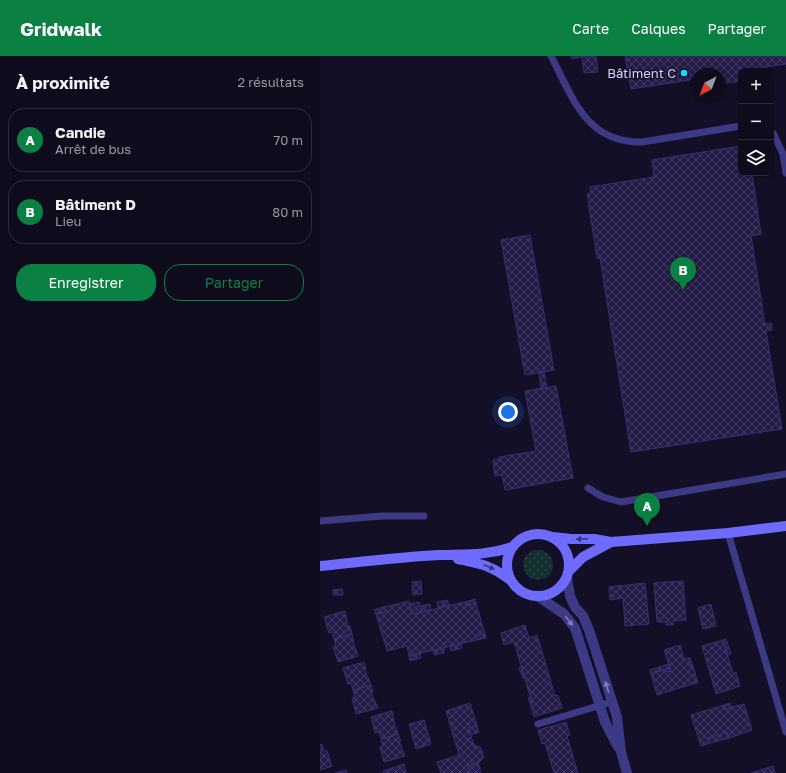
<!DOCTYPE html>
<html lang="fr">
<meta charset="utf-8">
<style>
:root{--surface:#0e0b1c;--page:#1c1929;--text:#f1f3f6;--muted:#9b9ba3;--line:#2e2b3b;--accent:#0b8043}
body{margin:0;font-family:"Golos Text",sans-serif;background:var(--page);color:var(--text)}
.controls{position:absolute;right:12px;top:12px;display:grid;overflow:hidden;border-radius:8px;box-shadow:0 1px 3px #0004}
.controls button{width:36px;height:36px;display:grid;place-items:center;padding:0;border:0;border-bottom:1px solid var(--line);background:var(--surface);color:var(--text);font:20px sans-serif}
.compass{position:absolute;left:370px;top:12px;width:36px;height:36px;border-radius:50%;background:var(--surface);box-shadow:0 1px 3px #0004;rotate:222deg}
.you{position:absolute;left:188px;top:356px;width:14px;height:14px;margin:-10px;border:3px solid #fff;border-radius:50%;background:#1a73e8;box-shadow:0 0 0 6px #1a73e833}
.badge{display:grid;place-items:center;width:26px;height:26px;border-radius:50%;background:var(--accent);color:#fff;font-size:13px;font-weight:700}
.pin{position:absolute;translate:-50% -33px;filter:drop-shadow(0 1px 2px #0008)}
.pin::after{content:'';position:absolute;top:21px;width:14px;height:12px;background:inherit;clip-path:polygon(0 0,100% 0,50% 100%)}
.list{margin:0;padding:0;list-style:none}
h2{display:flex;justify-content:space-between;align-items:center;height:52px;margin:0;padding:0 16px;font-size:17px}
h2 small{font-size:13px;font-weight:400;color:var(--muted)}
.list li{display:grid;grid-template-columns:26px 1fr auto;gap:12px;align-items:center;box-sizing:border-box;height:64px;margin:0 8px 8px;padding:0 8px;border:1px solid var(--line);border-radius:16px}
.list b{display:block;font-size:15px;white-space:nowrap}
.list p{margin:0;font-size:13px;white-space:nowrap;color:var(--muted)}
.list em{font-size:13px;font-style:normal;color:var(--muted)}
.actions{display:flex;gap:8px;padding:12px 16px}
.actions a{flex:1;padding:9px 0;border:1px solid var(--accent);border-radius:16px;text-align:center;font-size:14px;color:var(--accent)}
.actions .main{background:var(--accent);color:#fff}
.icon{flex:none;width:22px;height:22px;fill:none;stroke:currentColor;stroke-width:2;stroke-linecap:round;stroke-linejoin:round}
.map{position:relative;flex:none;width:466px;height:717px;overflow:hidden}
header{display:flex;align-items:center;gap:24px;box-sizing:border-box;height:56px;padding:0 20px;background:var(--accent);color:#fff}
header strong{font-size:19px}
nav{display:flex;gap:22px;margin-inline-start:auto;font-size:14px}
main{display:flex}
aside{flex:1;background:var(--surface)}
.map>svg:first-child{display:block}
.grass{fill:url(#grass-dots)}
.building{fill:url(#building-cross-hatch);stroke:#3b2d73}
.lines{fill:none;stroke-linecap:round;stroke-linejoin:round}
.lane{stroke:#3d3a85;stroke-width:7}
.street{stroke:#3d3a85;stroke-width:10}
.secondary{stroke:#6f6bff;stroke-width:10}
.oneway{fill:#38347d}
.oneway2{fill:#837fbc}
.poi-dot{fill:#00e5ff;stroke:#130f26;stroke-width:1.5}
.labels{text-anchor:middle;stroke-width:3;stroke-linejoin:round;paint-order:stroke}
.poi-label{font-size:13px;fill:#d9d4ff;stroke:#130f26;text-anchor:end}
</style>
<header>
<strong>Gridwalk</strong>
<nav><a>Carte</a><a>Calques</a><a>Partager</a></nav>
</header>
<main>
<aside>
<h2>À proximité<small>2 résultats</small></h2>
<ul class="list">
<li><span class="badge">A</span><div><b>Candie</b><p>Arrêt de bus</p></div><em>70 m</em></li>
<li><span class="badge">B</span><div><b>Bâtiment D</b><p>Lieu</p></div><em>80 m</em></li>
</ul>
<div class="actions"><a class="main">Enregistrer</a><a>Partager</a></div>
</aside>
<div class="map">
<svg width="466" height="717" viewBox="0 0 466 717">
<defs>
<pattern id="grass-dots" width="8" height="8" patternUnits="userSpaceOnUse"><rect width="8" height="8" fill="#12302f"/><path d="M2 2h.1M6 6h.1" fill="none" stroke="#344d4e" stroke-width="1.8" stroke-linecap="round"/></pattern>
<pattern id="building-cross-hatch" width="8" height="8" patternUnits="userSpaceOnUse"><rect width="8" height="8" fill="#241b47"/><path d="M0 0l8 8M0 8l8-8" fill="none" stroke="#433b63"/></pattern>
</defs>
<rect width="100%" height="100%" fill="#130f26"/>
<!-- grass -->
<path class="grass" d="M203 509a15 15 0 1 1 30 0a15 15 0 1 1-30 0Z"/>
<!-- building -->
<path class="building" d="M 251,0 L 276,0 L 278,16 L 264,17 L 262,1 L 251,3 Z
M 305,0 L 466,0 L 466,8 L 420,15 L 421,25 L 400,28 L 400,18 L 376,18 L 376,23 L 311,33 Z
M 421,90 L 421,117 L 432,117 L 441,178 L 431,180 L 445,268 L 451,267 L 452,274 L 446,275 L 462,373 L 311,396 L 280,202 L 277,202 L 267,138 L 271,137 L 270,131 L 334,121 L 332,104 Z
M 210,179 L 234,314 L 205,319 L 181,184 Z
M 224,316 L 227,332 L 221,332 L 219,317 Z
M 236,330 L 253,422 L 185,434 L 182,419 L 175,420 L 173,404 L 179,403 L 179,401 L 216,395 L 205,335 Z
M 101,525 L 102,538 L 93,539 L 92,526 Z
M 363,525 L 366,564 L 353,565 L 353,569 L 346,569 L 346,566 L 337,566 L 334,527 Z
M 325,527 L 329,568 L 305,570 L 303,542 L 290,544 L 289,531 Z
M 22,533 L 23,539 L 13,539 L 13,534 Z
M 155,543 L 156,547 L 146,550 L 145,546 Z
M 127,544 L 129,549 L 118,552 L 117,546 Z
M 89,545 L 92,558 L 145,546 L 146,550 L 156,547 L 165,578 L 155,580 L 156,584 L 89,600 L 87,590 L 67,595 L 56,558 L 66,556 L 64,551 Z
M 99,546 L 102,556 L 92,558 L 90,548 Z
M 110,548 L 111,554 L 102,556 L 100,550 Z
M 391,548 L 396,570 L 383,573 L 378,552 Z
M 64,551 L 66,556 L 56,558 L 54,554 Z
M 25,555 L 28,571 L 30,570 L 32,578 L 14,583 L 12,576 L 9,577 L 4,561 Z
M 205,569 L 209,582 L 217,579 L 235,640 L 238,639 L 242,652 L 214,661 L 210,647 L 212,647 L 194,586 L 184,589 L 181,577 Z
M 32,578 L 35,593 L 36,593 L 38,600 L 18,606 L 13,591 L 16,589 L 14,583 Z
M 165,578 L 166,582 L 156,584 L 155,580 Z
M 406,583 L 411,598 L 407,599 L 403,584 Z
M 403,584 L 413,617 L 416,616 L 420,630 L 396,638 L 382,590 Z
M 141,588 L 142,592 L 131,595 L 130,590 Z
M 360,589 L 364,603 L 368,602 L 370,609 L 373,611 L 375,617 L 373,620 L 376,627 L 337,639 L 331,618 L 346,613 L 347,616 L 351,615 L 344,594 Z
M 124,592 L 124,597 L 114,599 L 113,595 Z
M 100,598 L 101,602 L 90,605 L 89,600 Z
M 368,602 L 370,602 L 373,611 L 370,609 Z
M 44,606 L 46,614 L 45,614 L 51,629 L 33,634 L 31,627 L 28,628 L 23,612 Z
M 349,608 L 351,615 L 347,616 L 346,613 L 331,618 L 330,614 Z
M 202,611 L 205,622 L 203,622 L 199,612 Z
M 375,617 L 378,627 L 376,627 L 373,620 Z
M 51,629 L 53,636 L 51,637 L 58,652 L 36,658 L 32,642 L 35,641 L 33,634 Z
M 211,641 L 212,647 L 210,647 L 208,642 Z
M 150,647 L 157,670 L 148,672 L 154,689 L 160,691 L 164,701 L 159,707 L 148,710 L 150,717 L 121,717 L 117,706 L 139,699 L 126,655 Z
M 410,647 L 411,652 L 405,653 L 404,649 Z
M 424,648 L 432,674 L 409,682 L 407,676 L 388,682 L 390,687 L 381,690 L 371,659 L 404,649 L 405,653 Z
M 72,655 L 75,671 L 76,671 L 78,678 L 61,683 L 59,676 L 55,677 L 51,661 Z
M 104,664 L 111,688 L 96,693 L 89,668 Z
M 246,666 L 250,679 L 247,680 L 258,717 L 234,717 L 225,687 L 222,688 L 218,674 Z
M 157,670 L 159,676 L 151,679 L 148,672 Z
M 407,676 L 409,682 L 390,687 L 388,682 Z
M 78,678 L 81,685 L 79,685 L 85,700 L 64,706 L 60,691 L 63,690 L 61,683 Z
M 2,688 L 4,695 L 7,695 L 12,710 L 0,714 L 0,689 Z
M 158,707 L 161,716 L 150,717 L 148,710 Z
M 84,708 L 86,716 L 85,717 L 64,717 L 63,715 Z
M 453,710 L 455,717 L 431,717 Z
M 26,714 L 27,717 L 15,717 Z"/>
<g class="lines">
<!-- lane -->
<path class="lane" d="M 231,0 C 253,42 266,87 322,86 L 421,70
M 451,76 L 453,77 L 463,98 L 466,117
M 268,432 L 283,441 L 301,446 L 466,418
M 0,465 L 62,460 L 104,460
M 408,477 L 466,676
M 218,668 L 291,646"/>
<!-- street -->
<path class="street" d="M 247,522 L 250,540 L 255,551 L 263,560 L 269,574 L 297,661 L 301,696 L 307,717
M 219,541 L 244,558 L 255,572 L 285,666 L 298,691"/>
<!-- secondary -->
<path class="secondary" d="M187 509a31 31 0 1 1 62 0a31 31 0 1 1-62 0Z
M 232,481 L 252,483 L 274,483 L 291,486 L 408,477 L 466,470
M 138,503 C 161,508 170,509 189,523
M 0,510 C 40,506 79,501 119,499 C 146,498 165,500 192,491
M 249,515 L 263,501 L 291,486"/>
</g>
<!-- one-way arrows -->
<defs><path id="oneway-solid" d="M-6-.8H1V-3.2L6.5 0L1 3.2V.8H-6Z"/></defs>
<g class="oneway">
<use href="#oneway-solid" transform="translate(262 483) rotate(178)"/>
<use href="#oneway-solid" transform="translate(169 511) rotate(22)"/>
</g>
<g class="oneway2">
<use href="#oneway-solid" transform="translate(249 565) rotate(52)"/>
<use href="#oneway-solid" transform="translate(287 631) rotate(-107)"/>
</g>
<!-- markers -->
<circle class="poi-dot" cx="364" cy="17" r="4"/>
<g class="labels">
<!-- poi labels -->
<g class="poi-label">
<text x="356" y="22">Bâtiment C</text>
</g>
</g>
</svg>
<div class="controls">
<button>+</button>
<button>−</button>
<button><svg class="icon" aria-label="layers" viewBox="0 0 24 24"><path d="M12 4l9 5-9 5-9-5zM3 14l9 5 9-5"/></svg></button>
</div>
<svg class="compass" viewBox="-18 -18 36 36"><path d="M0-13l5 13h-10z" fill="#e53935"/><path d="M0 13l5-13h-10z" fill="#9b9ba3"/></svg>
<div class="you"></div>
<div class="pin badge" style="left:327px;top:470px">A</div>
<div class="pin badge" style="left:363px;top:234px">B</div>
</div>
</main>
